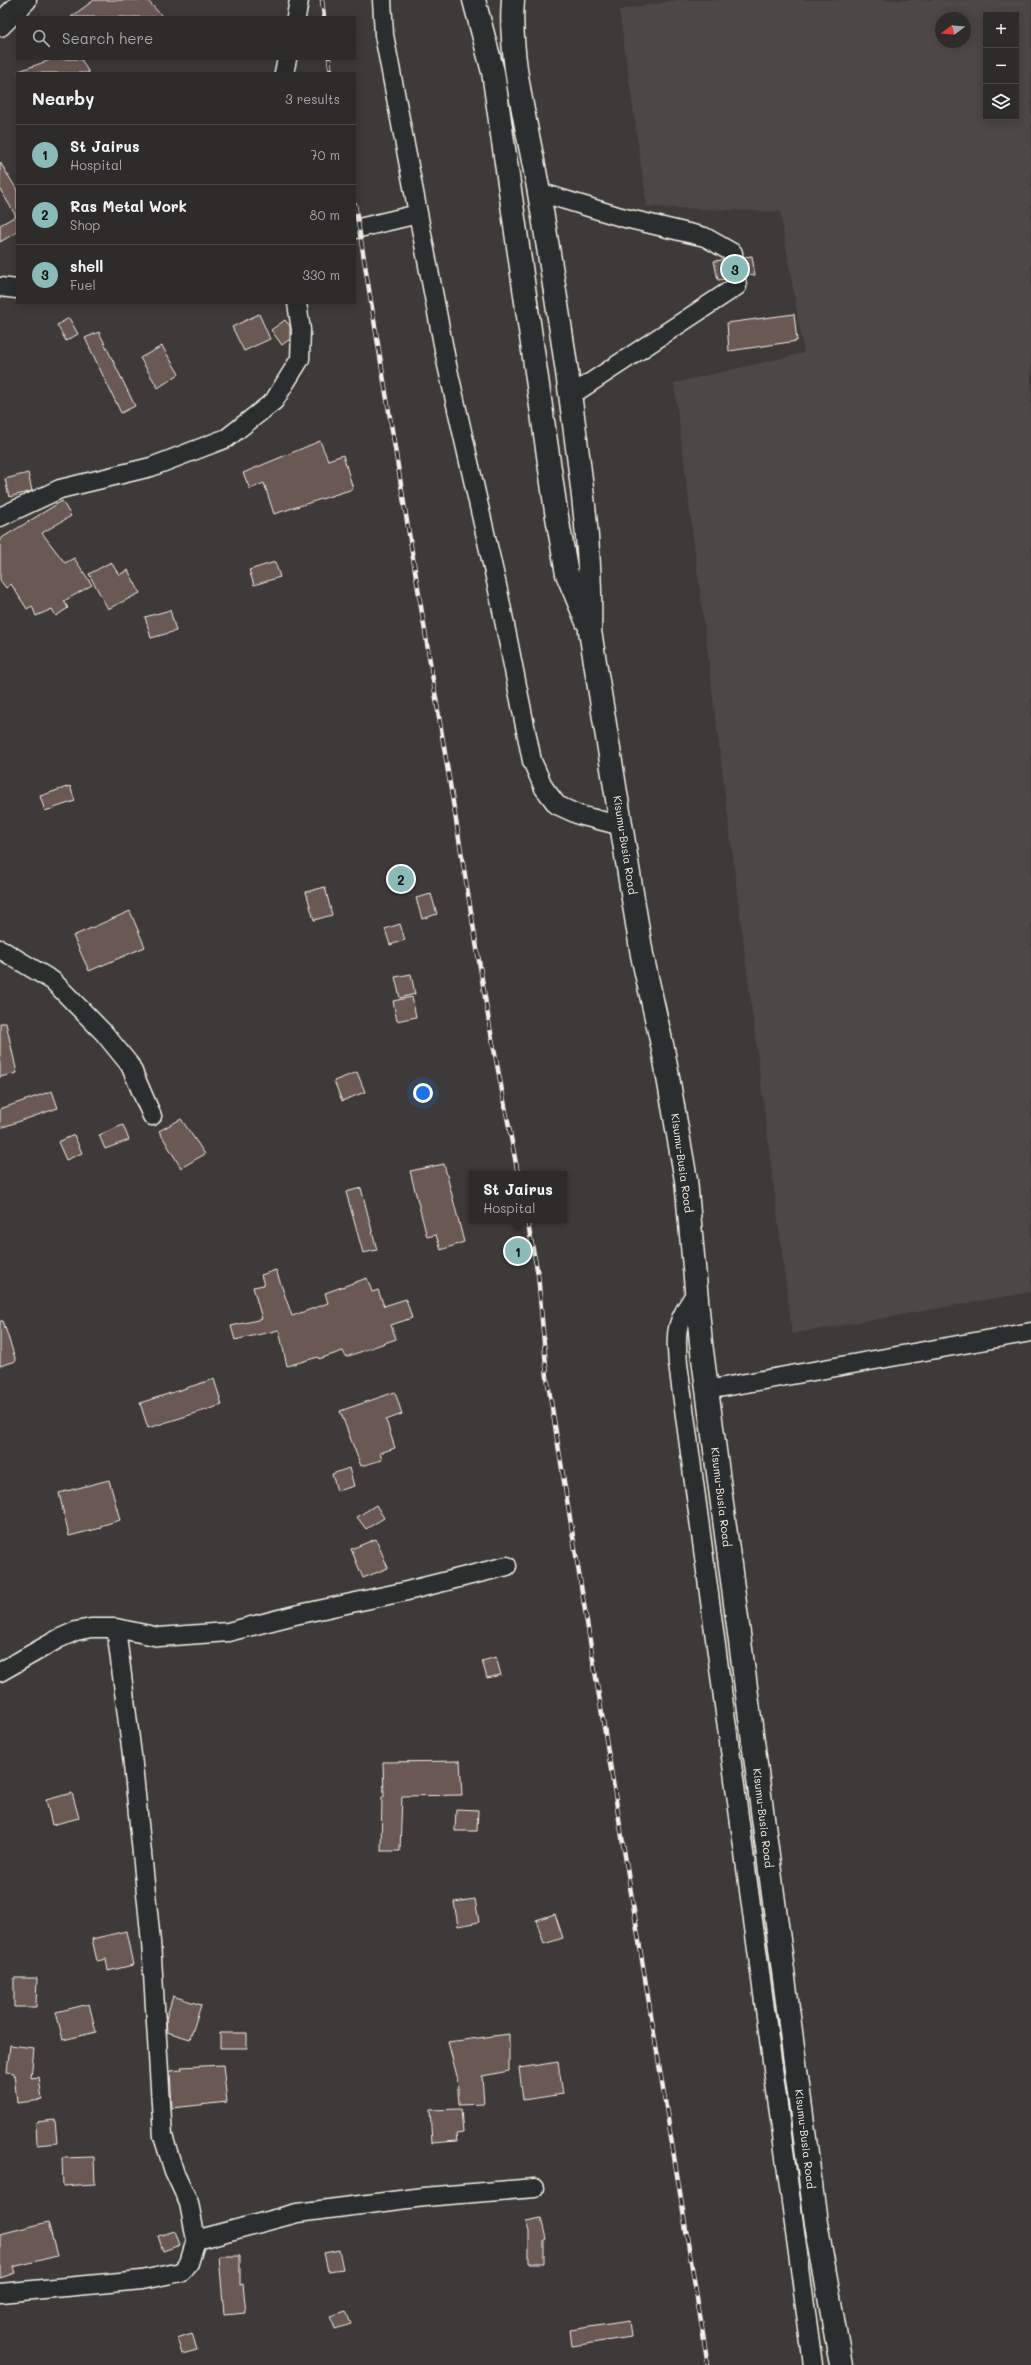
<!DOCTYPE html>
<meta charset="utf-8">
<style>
:root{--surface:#2e2c2b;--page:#3a3837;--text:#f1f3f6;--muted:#a7a7a9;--line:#494847;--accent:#8bbbb9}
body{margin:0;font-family:Mali,sans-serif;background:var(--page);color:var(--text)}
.controls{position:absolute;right:12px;top:12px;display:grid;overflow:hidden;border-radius:0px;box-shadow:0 2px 10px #0003}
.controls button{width:36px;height:36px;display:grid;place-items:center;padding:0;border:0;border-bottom:1px solid var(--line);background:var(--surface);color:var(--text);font:20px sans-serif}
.compass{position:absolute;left:935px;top:12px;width:36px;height:36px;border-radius:50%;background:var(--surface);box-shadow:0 2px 10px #0003;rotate:254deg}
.you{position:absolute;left:423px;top:1093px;width:14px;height:14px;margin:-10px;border:3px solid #fff;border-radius:50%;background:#1a73e8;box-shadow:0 0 0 6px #1a73e833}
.badge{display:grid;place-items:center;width:26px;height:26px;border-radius:50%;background:var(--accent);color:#111;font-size:13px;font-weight:700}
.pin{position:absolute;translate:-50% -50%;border:2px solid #fff;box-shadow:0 1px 4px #0006}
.popup{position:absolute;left:469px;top:1171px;width:98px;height:52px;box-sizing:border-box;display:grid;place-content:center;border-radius:0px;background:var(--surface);filter:drop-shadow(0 1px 3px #0005);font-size:13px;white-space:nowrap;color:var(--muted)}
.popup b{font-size:15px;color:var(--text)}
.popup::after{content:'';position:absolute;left:50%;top:100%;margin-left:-8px;border:8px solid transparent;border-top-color:var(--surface)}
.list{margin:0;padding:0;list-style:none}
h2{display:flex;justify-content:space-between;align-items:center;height:52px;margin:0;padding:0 16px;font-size:17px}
h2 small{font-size:13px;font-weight:400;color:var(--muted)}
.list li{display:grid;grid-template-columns:26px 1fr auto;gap:12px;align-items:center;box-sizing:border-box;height:60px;padding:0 16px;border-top:1px solid var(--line)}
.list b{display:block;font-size:15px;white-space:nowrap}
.list p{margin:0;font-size:13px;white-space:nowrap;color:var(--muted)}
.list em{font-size:13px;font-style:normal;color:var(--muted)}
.icon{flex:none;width:22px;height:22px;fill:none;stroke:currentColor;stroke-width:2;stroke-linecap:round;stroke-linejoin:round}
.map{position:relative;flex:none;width:1031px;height:2365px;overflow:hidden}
.search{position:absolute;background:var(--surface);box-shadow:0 2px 10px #0003;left:16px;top:16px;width:340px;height:44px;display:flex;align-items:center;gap:10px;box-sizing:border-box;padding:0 14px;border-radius:0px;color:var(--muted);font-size:15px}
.panel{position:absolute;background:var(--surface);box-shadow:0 2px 10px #0003;left:16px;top:72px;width:340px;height:232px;border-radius:0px}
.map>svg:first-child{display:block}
.built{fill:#4d4644;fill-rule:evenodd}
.building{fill:#6a5854;stroke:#f4f1e8}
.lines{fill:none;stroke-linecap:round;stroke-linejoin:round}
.minor-casing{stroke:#f4f1e8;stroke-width:21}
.major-casing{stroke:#f4f1e8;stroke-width:25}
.highway-casing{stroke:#f4f1e8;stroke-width:25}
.minor{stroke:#2a2d2e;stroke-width:18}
.major{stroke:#2a2d2e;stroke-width:22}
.highway{stroke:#2a2d2e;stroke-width:22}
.rail-casing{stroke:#f4f1e8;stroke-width:4.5}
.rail{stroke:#2a2d2e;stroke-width:3;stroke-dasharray:9;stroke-linecap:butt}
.labels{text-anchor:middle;stroke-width:3;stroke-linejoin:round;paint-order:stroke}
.street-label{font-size:11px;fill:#f4f1e8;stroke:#2a2d2e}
</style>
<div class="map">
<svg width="1031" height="2365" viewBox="0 0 1031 2365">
<rect width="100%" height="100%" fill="#3d3a39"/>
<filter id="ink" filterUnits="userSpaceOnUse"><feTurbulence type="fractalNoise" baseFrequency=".025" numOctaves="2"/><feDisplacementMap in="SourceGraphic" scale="8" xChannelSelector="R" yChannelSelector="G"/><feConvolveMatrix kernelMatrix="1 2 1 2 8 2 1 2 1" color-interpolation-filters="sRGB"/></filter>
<g filter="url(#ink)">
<!-- built -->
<path class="built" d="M 677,0 L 1031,0 L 1031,1292 L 792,1334 L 674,383 L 804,353 L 780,212 L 647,207 L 619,10 ZM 986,15 L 1016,15 L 1016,117 L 986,117 ZM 941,18 L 965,18 L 965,42 L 941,42 Z"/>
<!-- building -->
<path class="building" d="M 94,0 L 147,0 L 163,17 L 71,17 Z
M 53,59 L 81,59 L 89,73 L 19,73 L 19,71 Z
M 0,162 L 17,190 L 17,232 L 0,242 L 0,225 L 16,216 L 0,189 Z
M 752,256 L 755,275 L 746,276 L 744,257 Z
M 723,260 L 726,279 L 718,280 L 714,261 Z
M 259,314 L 270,339 L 244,351 L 232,327 Z
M 794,314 L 797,341 L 729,351 L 727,323 Z
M 69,318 L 78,334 L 66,341 L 57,325 Z
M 285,320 L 290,326 L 290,339 L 282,345 L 271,330 Z
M 99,332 L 135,406 L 121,413 L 85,338 Z
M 162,346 L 179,374 L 158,388 L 140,358 Z
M 320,441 L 328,460 L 343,455 L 353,489 L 274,514 L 264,483 L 250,489 L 243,473 Z
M 28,473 L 32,491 L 9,497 L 5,479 Z
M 62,501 L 71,516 L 42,533 L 65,563 L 74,558 L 92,585 L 64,601 L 68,608 L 56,616 L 52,609 L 36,616 L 32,606 L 27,609 L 11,584 L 6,588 L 0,580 L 0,539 Z
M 111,562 L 119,575 L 128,570 L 140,593 L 108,609 L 89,574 Z
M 275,562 L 280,577 L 254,585 L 249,570 Z
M 170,610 L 176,631 L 151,638 L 145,617 Z
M 70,786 L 75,801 L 45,811 L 40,796 Z
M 325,887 L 332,915 L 314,920 L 306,892 Z
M 431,894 L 437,914 L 422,919 L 416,898 Z
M 130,911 L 145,947 L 89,971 L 73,936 Z
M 400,924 L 405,940 L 390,945 L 385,929 Z
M 411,974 L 415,994 L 400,998 L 395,977 Z
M 412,997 L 416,1017 L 397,1021 L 393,1001 Z
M 0,1023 L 6,1023 L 17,1073 L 0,1077 Z
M 357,1072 L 365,1092 L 342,1101 L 334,1081 Z
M 52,1091 L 58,1108 L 0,1128 L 0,1109 Z
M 181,1119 L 205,1154 L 181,1168 L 159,1131 Z
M 123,1125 L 129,1140 L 105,1149 L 99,1135 Z
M 74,1135 L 82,1153 L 66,1160 L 58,1142 Z
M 444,1164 L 464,1242 L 441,1250 L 436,1235 L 427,1237 L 410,1171 Z
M 361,1188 L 377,1250 L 363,1253 L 346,1192 Z
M 276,1270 L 292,1316 L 328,1303 L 325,1293 L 367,1278 L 372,1292 L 378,1290 L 384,1306 L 406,1299 L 412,1318 L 391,1325 L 396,1339 L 346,1357 L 343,1351 L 319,1359 L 318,1357 L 287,1366 L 279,1330 L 235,1340 L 231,1326 L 262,1319 L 253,1287 L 264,1285 L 261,1275 Z
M 0,1321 L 3,1321 L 16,1361 L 0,1366 Z
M 214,1379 L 222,1405 L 148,1428 L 140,1403 Z
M 395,1392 L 402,1414 L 386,1420 L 395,1448 L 380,1453 L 382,1460 L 361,1466 L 340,1411 Z
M 349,1468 L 354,1486 L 337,1491 L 332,1474 Z
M 109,1480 L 120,1520 L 100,1526 L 101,1528 L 69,1536 L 59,1493 Z
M 376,1505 L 384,1518 L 366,1529 L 357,1517 Z
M 376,1539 L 388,1568 L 363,1578 L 351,1549 Z
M 496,1657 L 501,1675 L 487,1678 L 482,1661 Z
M 460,1761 L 462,1795 L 402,1796 L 400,1851 L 381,1851 L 382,1797 L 384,1797 L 383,1762 Z
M 72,1793 L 79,1818 L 52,1825 L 46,1800 Z
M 456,1809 L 478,1810 L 477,1831 L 455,1831 Z
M 475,1899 L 479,1922 L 458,1926 L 454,1902 Z
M 555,1914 L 563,1938 L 544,1944 L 536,1920 Z
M 126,1931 L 133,1965 L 108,1971 L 106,1959 L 97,1961 L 92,1939 Z
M 14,1978 L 37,1978 L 36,2007 L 14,2007 Z
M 173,1996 L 201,2005 L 190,2039 L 167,2032 L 166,2019 Z
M 89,2004 L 96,2032 L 63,2040 L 56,2012 Z
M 220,2033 L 247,2033 L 247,2048 L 220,2048 Z
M 509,2034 L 509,2071 L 482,2076 L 484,2104 L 459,2105 L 457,2076 L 448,2042 Z
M 10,2045 L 34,2048 L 31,2078 L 39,2077 L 42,2100 L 17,2103 L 14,2073 L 7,2072 Z
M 558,2062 L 563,2094 L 523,2100 L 519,2068 Z
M 223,2065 L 227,2102 L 172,2108 L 170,2071 L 182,2070 L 181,2067 Z
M 461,2109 L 463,2133 L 456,2134 L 457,2141 L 432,2143 L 430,2110 Z
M 55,2120 L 57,2143 L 37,2145 L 36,2122 Z
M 94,2157 L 95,2184 L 63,2186 L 62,2158 Z
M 541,2218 L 546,2239 L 544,2240 L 544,2263 L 529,2263 L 529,2232 L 526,2221 Z
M 48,2222 L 57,2256 L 13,2267 L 15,2273 L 0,2278 L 0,2234 Z
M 175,2231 L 180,2245 L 163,2251 L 158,2236 Z
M 339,2250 L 343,2269 L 328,2271 L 324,2253 Z
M 219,2256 L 240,2256 L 240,2285 L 243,2284 L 246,2313 L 224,2315 Z
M 346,2311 L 351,2324 L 335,2329 L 331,2316 Z
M 629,2321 L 631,2337 L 572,2346 L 570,2330 Z
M 192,2333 L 197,2350 L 182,2354 L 177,2338 Z"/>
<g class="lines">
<defs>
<path id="minor" d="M 382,0 L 384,35 L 447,365 L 498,590 L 532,761 L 544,788 L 557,805 L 579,815 L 622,826
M 296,17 L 299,0
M 284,73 L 287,59
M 539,192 L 621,217 L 705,237 L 733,253 L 737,286 L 570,396
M 355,229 L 418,214
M 0,287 L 17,289
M 0,517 L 60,489 L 151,467 L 227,438 L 274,401 L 300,359 L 301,330 L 297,303
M 0,949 L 53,981 L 104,1033 L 130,1065 L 152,1116
M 696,1293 C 676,1323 675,1328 678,1364 L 813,2365
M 707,1390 L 1031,1332
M 0,1672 L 58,1639 L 76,1631 L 91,1628 L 116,1628 L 159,1637 L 228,1632 L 295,1615 L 403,1592 L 507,1566
M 196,2240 L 297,2213 L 424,2197 L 535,2188
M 0,2293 L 142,2280 L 181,2272 L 189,2263 L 196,2240 L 189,2203 L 174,2171 L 163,2136 L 151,1942 L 132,1755 L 116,1628"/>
<path id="major" d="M 0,25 L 25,0"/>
<path id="highway" d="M 474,0 L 493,72 L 556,511 L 567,574 L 587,622
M 513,0 C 508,60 529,133 539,193 C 552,270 564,347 574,424 C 583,494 592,559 590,631 L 642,955 L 663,1049 L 686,1180 L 701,1343 L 816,2223 L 841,2365"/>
</defs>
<!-- minor casing -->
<use href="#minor" class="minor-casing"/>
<!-- major casing -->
<use href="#major" class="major-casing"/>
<!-- highway casing -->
<use href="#highway" class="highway-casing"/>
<!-- minor -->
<use href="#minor" class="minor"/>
<!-- major -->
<use href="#major" class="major"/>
<!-- highway -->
<use href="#highway" class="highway"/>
<defs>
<path id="rail" d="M 322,0 L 324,17
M 329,59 L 331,73
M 355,204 L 490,1028 L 518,1174
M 527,1220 L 538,1274 L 547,1377 L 708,2365"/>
</defs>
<!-- rail casing -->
<use href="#rail" class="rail-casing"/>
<!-- rail -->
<use href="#rail" class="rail"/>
</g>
</g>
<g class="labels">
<!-- street labels -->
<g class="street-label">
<text transform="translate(625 845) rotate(81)" y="4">Kisumu-Busia Road</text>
<text transform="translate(682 1163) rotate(82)" y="4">Kisumu-Busia Road</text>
<text transform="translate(721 1497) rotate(83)" y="4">Kisumu-Busia Road</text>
<text transform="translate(763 1818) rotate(83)" y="4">Kisumu-Busia Road</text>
<text transform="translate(805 2139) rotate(83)" y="4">Kisumu-Busia Road</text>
</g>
</g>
</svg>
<div class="controls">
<button>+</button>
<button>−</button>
<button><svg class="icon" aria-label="layers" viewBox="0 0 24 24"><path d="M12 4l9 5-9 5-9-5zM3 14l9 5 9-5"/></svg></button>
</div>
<svg class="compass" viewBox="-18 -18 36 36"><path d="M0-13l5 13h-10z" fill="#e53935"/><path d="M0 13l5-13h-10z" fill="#a7a7a9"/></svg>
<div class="you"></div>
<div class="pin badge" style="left:518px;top:1251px">1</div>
<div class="popup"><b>St Jairus</b>Hospital</div>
<div class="pin badge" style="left:401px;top:879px">2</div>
<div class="pin badge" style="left:735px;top:269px">3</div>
<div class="search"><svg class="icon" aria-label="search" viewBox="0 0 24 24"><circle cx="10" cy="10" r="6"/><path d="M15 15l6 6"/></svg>Search here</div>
<section class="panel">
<h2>Nearby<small>3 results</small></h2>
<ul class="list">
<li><span class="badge">1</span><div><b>St Jairus</b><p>Hospital</p></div><em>70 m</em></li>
<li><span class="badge">2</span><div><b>Ras Metal Work</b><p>Shop</p></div><em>80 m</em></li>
<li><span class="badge">3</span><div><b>shell</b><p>Fuel</p></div><em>330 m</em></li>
</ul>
</section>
</div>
